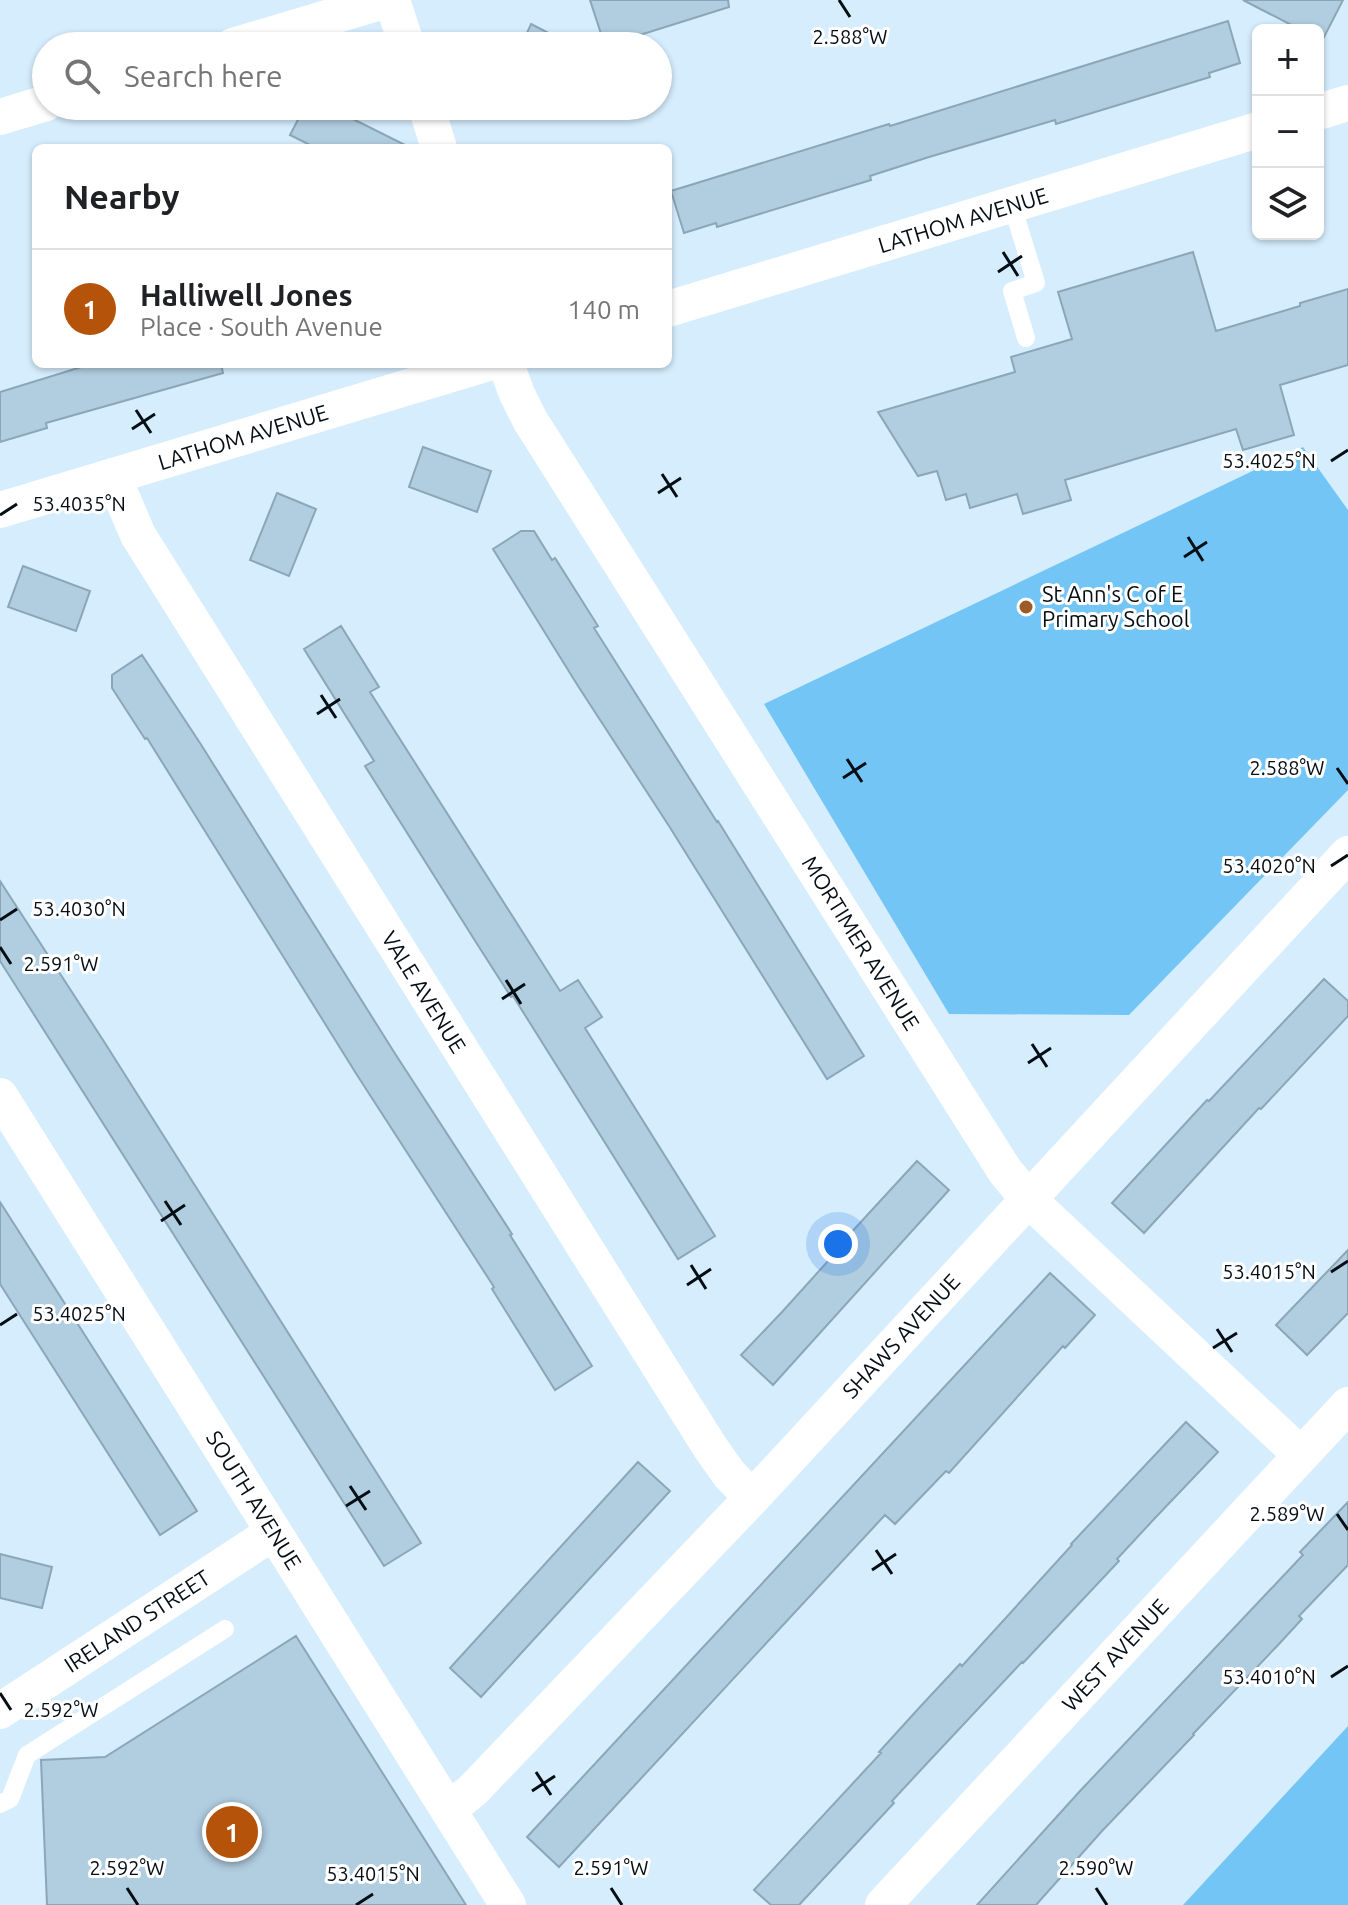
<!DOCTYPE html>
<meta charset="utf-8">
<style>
:root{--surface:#fff;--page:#f6f6f6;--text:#202124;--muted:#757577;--line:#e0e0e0;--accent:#b45309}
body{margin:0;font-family:Ubuntu,sans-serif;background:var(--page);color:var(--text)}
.controls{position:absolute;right:24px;top:24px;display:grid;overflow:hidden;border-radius:12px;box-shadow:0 2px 6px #0004}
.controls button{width:72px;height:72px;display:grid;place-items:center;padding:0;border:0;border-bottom:2px solid var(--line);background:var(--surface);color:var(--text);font:40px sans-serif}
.you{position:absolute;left:838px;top:1244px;width:28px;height:28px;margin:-20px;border:6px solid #fff;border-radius:50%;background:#1a73e8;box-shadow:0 0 0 12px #1a73e833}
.badge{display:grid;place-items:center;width:52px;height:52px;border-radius:50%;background:var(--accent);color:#fff;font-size:26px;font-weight:700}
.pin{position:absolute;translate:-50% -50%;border:4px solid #fff;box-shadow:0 2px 8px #0006}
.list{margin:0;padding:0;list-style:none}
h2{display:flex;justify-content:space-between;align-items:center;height:104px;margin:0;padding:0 32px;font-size:34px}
h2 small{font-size:26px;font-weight:400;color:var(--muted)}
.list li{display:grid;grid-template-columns:52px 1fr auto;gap:24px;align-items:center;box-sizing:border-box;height:120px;padding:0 32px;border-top:2px solid var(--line)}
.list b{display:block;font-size:30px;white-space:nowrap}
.list p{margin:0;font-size:26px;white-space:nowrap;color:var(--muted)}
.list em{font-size:26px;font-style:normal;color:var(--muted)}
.icon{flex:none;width:44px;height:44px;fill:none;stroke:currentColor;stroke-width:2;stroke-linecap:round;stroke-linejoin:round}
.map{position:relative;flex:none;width:1348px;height:1905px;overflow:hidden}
.search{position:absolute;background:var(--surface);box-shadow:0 2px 6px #0004;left:32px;top:32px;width:640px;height:88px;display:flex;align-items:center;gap:20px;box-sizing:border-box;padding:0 28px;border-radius:44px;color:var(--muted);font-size:30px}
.panel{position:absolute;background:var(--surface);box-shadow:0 2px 6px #0004;left:32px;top:144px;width:640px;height:224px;border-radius:12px}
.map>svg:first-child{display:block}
.green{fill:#73c5f6}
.building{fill:#b1cde0;stroke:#8ba6b8;stroke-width:2}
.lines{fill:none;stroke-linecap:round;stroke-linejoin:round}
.lane{stroke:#fff;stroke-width:18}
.street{stroke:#fff;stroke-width:36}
.ticks{fill:none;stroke:#050e14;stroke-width:3}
.poi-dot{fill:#9d5c27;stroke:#fff;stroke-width:3}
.labels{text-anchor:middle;stroke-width:6;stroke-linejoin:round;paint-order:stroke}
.street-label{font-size:22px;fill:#050e14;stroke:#fff}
.poi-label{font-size:22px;fill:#050e14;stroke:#fff;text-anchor:start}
.ticks-label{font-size:20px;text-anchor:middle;fill:#050e14;stroke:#fff;stroke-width:6;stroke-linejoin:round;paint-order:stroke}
</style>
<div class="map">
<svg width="1348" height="1905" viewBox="0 0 1348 1905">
<rect width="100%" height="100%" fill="#d6edfd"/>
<!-- green -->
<path class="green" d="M 1303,447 L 1348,510 L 1348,790 L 1129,1015 L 949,1014 L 764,704 Z
M 1348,1726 L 1348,1905 L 1183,1905 Z"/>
<!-- building -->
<path class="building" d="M 590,0 L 728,0 L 729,7 L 605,46 Z
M 1243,0 L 1343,0 L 1322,41 L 1318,39 L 1318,30 L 1301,30 Z
M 1228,21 L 1240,63 L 1209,73 L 1210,77 L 1056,124 L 1055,120 L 929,157 L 870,176 L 871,180 L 717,227 L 716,223 L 684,233 L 671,191 L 889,124 L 890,126 Z
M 531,24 L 570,44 L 568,46 L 521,46 Z
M 305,106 L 327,106 L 411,148 L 316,148 L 290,135 Z
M 1193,252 L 1216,331 L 1300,306 L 1300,303 L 1348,289 L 1348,365 L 1280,385 L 1294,435 L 1243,450 L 1236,429 L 1065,480 L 1071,500 L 1023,514 L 1017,494 L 970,508 L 966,494 L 946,500 L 937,471 L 918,476 L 878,412 L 1015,372 L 1011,357 L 1072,339 L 1058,292 Z
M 91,364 L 221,364 L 223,373 L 46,423 L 47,428 L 0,442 L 0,392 Z
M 423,447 L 491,471 L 477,512 L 409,487 Z
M 277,493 L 316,509 L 289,576 L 250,560 Z
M 521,531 L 534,531 L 552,560 L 555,558 L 598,626 L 594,628 L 717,822 L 718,821 L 864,1056 L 827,1079 L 669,826 L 578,686 L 493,549 Z
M 23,566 L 90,591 L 76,631 L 8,607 Z
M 341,626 L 379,687 L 370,692 L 560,991 L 578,980 L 602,1017 L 585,1028 L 715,1236 L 678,1259 L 513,996 L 511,997 L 479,947 L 365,766 L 374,761 L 304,649 Z
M 142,655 L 200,743 L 394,1052 L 512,1234 L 510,1235 L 592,1366 L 555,1390 L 492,1289 L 494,1287 L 357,1075 L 147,738 L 145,739 L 112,688 L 112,675 Z
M 0,881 L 103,1040 L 421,1543 L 384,1566 L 0,961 Z
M 1324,979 L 1348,1001 L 1348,1016 L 1261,1109 L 1259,1108 L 1144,1233 L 1112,1203 L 1207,1100 L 1209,1101 Z
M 917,1161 L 949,1190 L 773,1385 L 741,1355 L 782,1312 L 838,1250 L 836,1249 Z
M 0,1202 L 197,1511 L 160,1535 L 0,1284 Z
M 1348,1250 L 1348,1313 L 1307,1355 L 1276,1325 Z
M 1050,1273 L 1095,1315 L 1065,1348 L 1063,1346 L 949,1473 L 946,1471 L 895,1524 L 885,1515 L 559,1867 L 527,1837 Z
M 1186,1422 L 1218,1452 L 1156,1517 L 1117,1559 L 1119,1561 L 1023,1663 L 1022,1662 L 931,1759 L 892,1801 L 894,1803 L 799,1905 L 771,1905 L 754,1890 L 881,1753 L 879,1752 L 919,1708 L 960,1664 L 962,1666 L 1072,1545 L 1071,1544 Z
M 638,1462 L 670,1491 L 481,1697 L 450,1668 Z
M 1348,1502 L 1348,1565 L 1299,1616 L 1302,1619 L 1279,1644 L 1193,1734 L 1194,1735 L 1102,1831 L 1036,1905 L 977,1905 L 1080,1791 L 1303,1555 L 1300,1552 Z
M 0,1554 L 52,1567 L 42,1608 L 0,1598 Z
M 296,1636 L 466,1905 L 47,1905 L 41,1760 L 105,1757 Z"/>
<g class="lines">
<!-- lane -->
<path class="lane" d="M 1012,205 L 1036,283 L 1012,291 L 1026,338
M 0,1804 L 10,1799 L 27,1755 L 225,1629"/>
<!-- street -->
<path class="street" d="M 392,0 L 407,46
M 233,46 L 387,0
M 426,106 L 439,148
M 1318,112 L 1348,103
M 0,117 L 46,103
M 668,309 L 1258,130
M 506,364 L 517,394 L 530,420 L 1005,1171 L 1028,1199 L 1301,1455
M 113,476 L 138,535 L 710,1447 L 729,1474 L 752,1498
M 0,510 L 485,364
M 0,1096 L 508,1905
M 0,1711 L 274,1532
M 448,1810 L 473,1790 L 752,1498 L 1348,854
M 883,1905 L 1348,1405"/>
</g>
<!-- ticks -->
<path class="ticks" d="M 839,0 L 850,17M 1003,252 L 1018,276M 998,272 L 1022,256M 136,410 L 151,433M 132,429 L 155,414M 1331,461 L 1348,450M 662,474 L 677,497M 658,493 L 681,478M 0,515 L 17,504M 1188,537 L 1203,561M 1184,557 L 1207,542M 321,695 L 336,718M 317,714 L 340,699M 847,759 L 862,782M 1337,768 L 1348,784M 843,778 L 866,763M 1331,866 L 1348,855M 0,920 L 17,909M 0,947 L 11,964M 506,980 L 521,1004M 502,999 L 525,984M 1032,1044 L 1047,1067M 1028,1063 L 1051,1048M 165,1201 L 181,1225M 161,1221 L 185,1205M 691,1265 L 706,1289M 1331,1272 L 1348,1261M 687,1285 L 711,1269M 0,1325 L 17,1314M 1217,1329 L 1232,1352M 1213,1348 L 1237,1333M 350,1486 L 366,1510M 346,1506 L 370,1491M 1337,1514 L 1348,1530M 876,1550 L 892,1574M 872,1570 L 896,1554M 1331,1677 L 1348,1666M 0,1693 L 11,1710M 536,1772 L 551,1795M 532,1791 L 555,1776M 127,1888 L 138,1905M 611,1888 L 622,1905M 1096,1888 L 1107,1905M 356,1905 L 373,1894"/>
<!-- markers -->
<circle class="poi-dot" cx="1026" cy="607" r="8"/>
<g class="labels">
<!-- street labels -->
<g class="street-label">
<text transform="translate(963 220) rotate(-17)" y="8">LATHOM AVENUE</text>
<text transform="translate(243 437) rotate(-17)" y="8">LATHOM AVENUE</text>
<text transform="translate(861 943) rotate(58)" y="8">MORTIMER AVENUE</text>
<text transform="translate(424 992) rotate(58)" y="8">VALE AVENUE</text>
<text transform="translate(901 1336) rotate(-47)" y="8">SHAWS AVENUE</text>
<text transform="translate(254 1500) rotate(58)" y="8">SOUTH AVENUE</text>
<text transform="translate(137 1621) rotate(-33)" y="8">IRELAND STREET</text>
<text transform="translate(1115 1655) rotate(-47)" y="8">WEST AVENUE</text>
</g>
<!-- poi labels -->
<g class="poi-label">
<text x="1042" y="602">St Ann's C of E<tspan x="1042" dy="25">Primary School</tspan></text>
</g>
</g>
<g class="ticks-label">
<text x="850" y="44">2.588°W</text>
<text x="1269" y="468">53.4025°N</text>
<text x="79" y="511">53.4035°N</text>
<text x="1287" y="775">2.588°W</text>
<text x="1269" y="873">53.4020°N</text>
<text x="79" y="916">53.4030°N</text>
<text x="61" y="971">2.591°W</text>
<text x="1269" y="1279">53.4015°N</text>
<text x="79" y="1321">53.4025°N</text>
<text x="1287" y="1521">2.589°W</text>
<text x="1269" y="1684">53.4010°N</text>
<text x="61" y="1717">2.592°W</text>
<text x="127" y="1875">2.592°W</text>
<text x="611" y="1875">2.591°W</text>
<text x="1096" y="1875">2.590°W</text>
<text x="373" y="1881">53.4015°N</text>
</g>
</svg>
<div class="controls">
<button>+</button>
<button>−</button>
<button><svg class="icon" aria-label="layers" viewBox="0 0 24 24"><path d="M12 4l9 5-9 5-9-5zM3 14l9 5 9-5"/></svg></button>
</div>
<div class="you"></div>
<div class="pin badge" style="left:232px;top:1832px">1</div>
<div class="search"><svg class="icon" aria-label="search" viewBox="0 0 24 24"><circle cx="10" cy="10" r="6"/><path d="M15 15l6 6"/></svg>Search here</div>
<section class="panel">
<h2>Nearby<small></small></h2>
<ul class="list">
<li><span class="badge">1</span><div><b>Halliwell Jones</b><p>Place · South Avenue</p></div><em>140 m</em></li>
</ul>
</section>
</div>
